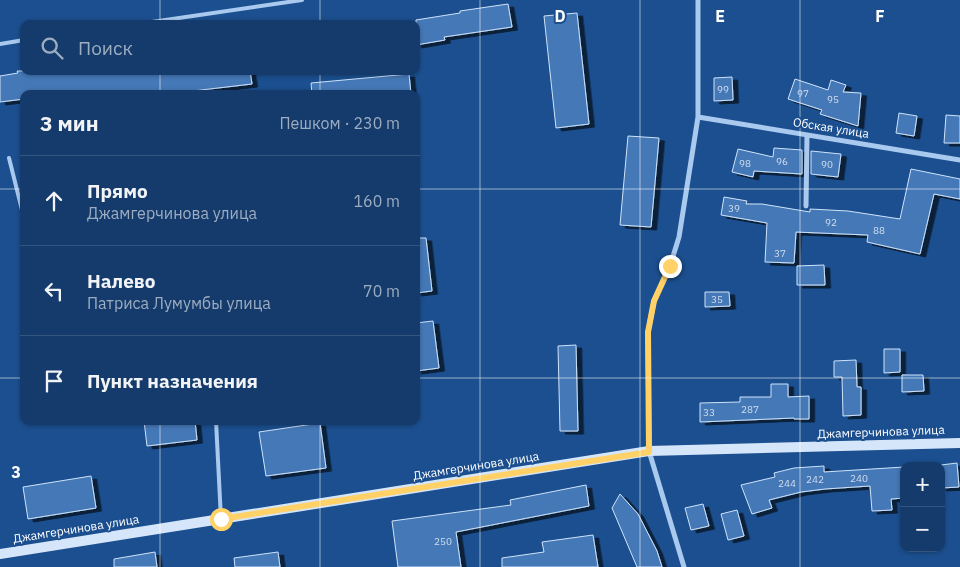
<!DOCTYPE html>
<html lang="ru">
<meta charset="utf-8">
<style>
:root{--surface:#143b6b;--page:#214673;--text:#f1f3f6;--muted:#9dadc1;--line:#33557e}
body{margin:0;font-family:"IBM Plex Sans",sans-serif;background:var(--page);color:var(--text)}
.controls{position:absolute;right:15px;bottom:15px;display:grid;overflow:hidden;border-radius:10px;box-shadow:0 1px 4px #0004}
.controls button{width:45px;height:45px;display:grid;place-items:center;padding:0;border:0;border-bottom:1px solid var(--line);background:var(--surface);color:var(--text);font:25px sans-serif}
.stop{position:absolute;width:15px;height:15px;margin:-11px;border:4px solid #ffd166;border-radius:50%;background:#fff}
.stop.end{background:#ffd166;border-color:#fff;box-shadow:0 1px 5px #0008}
.list{margin:0;padding:0;list-style:none}
h2{display:flex;justify-content:space-between;align-items:center;height:65px;margin:0;padding:0 20px;font-size:21px}
h2 small{font-size:16px;font-weight:400;color:var(--muted)}
.list li{display:grid;grid-template-columns:32px 1fr auto;gap:15px;align-items:center;box-sizing:border-box;height:90px;padding:0 20px;border-top:1px solid var(--line)}
.list b{display:block;font-size:19px;white-space:nowrap}
.list p{margin:0;font-size:16px;white-space:nowrap;color:var(--muted)}
.list em{font-size:16px;font-style:normal;color:var(--muted)}
.icon{flex:none;width:28px;height:28px;fill:none;stroke:currentColor;stroke-width:2;stroke-linecap:round;stroke-linejoin:round}
.map{position:relative;flex:none;width:960px;height:567px;overflow:hidden}
.search{position:absolute;background:var(--surface);box-shadow:0 1px 4px #0004;left:20px;top:20px;width:400px;height:55px;display:flex;align-items:center;gap:12px;box-sizing:border-box;padding:0 18px;border-radius:10px;color:var(--muted);font-size:19px}
.panel{position:absolute;background:var(--surface);box-shadow:0 1px 4px #0004;left:20px;top:90px;width:400px;height:335px;border-radius:10px}
.map>svg:first-child{display:block}
.building{fill:#4478b7;stroke:#cfe3fa;filter:url(#shadow)}
.lines{fill:none;stroke-linecap:round;stroke-linejoin:round}
.lane{stroke:#a9c9ee;stroke-width:4}
.street{stroke:#a9c9ee;stroke-width:5}
.secondary{stroke:#d6e6fa;stroke-width:10}
.route{stroke:#ffd166;stroke-width:6}
.grid{fill:none;stroke:#fff;stroke-width:1;stroke-opacity:0.55}
.labels{text-anchor:middle;stroke-width:4;stroke-linejoin:round;paint-order:stroke}
.number-label{font-size:10px;fill:#d0dded}
.street-label{font-size:12px;fill:#fff;stroke:#1b4f8f}
.grid-label{font-size:16px;text-anchor:middle;font-weight:bold;fill:#fff;stroke:#1b4f8f;stroke-width:4;stroke-linejoin:round;paint-order:stroke}
</style>
<div class="map">
<svg width="960" height="567" viewBox="0 0 960 567">
<defs>
<filter id="shadow"><feDropShadow dx="5.5" dy="3" stdDeviation="0" flood-color="#0009"/></filter>
</defs>
<rect width="100%" height="100%" fill="#1b4f8f"/>
<!-- building -->
<path class="building" d="M 508,4 L 512,27 L 444,37 L 445,40 L 416,45 L 416,20 L 460,13 L 460,11 Z
M 577,13 L 589,124 L 556,128 L 544,16 Z
M 17,71 L 250,71 L 252,84 L 167,94 L 24,94 L 24,99 L 0,102 L 0,76 L 18,73 Z
M 409,74 L 411,94 L 312,94 L 311,83 Z
M 732,77 L 733,100 L 714,101 L 714,78 Z
M 795,79 L 828,90 L 831,80 L 846,85 L 843,92 L 861,93 L 858,126 L 820,114 L 822,110 L 788,99 Z
M 899,113 L 917,116 L 914,136 L 896,133 Z
M 946,115 L 960,116 L 960,143 L 944,143 Z
M 628,136 L 659,138 L 651,227 L 620,225 Z
M 774,148 L 802,150 L 802,174 L 754,171 L 753,177 L 732,172 L 738,149 L 773,157 Z
M 811,151 L 841,154 L 838,177 L 811,174 Z
M 911,169 L 960,179 L 960,199 L 934,194 L 920,254 L 867,242 L 868,235 L 796,232 L 794,263 L 765,262 L 767,223 L 721,215 L 724,197 L 747,201 L 746,204 L 762,204 L 810,212 L 810,209 L 848,211 L 900,219 Z
M 416,238 L 426,238 L 432,291 L 416,293 Z
M 824,265 L 825,285 L 797,285 L 797,266 Z
M 705,292 L 729,292 L 730,306 L 705,307 Z
M 433,321 L 439,368 L 416,371 L 416,323 Z
M 576,345 L 578,431 L 560,431 L 558,346 Z
M 884,349 L 900,349 L 900,372 L 884,373 Z
M 856,360 L 857,387 L 861,387 L 861,415 L 843,416 L 842,377 L 834,377 L 834,361 Z
M 902,375 L 923,375 L 924,391 L 902,392 Z
M 771,384 L 788,384 L 788,397 L 809,396 L 809,419 L 794,419 L 794,418 L 700,422 L 700,403 L 740,402 L 740,397 L 771,397 Z
M 144,421 L 195,421 L 197,440 L 147,446 Z
M 320,423 L 326,468 L 266,476 L 259,432 Z
M 957,463 L 959,487 L 941,488 L 941,465 Z
M 824,466 L 824,472 L 904,467 L 904,498 L 891,499 L 892,510 L 872,511 L 870,486 L 825,489 L 801,492 L 769,500 L 772,508 L 752,514 L 741,485 L 775,477 L 774,473 L 794,468 Z
M 91,476 L 96,508 L 28,519 L 23,487 Z
M 586,485 L 589,506 L 456,532 L 461,567 L 398,567 L 392,521 L 511,505 L 510,500 Z
M 620,494 L 638,514 L 657,551 L 662,567 L 637,567 L 612,508 Z
M 703,504 L 709,526 L 691,530 L 685,508 Z
M 737,510 L 744,536 L 728,540 L 721,514 Z
M 593,535 L 598,567 L 502,567 L 502,558 L 544,552 L 542,542 Z
M 155,552 L 157,567 L 114,567 L 114,559 Z
M 278,552 L 280,567 L 235,567 L 234,558 Z"/>
<g class="lines">
<!-- lane -->
<path class="lane" d="M 138,24 L 302,0
M 0,44 L 24,40
M 9,158 L 24,218
M 216,421 L 221,519"/>
<!-- street -->
<path class="street" d="M 698,117 L 960,160
M 806,206 L 807,135
M 684,567 L 649,451 L 648,332 L 654,301 L 670,266 L 679,237 L 698,117 L 698,0"/>
<!-- secondary -->
<path class="secondary" d="M 0,554 L 649,451 L 960,443"/>
</g>
<g class="lines">
<!-- route -->
<path class="route" d="M 221,519 L 649,452 L 648,332 L 654,301 L 670,266"/>
</g>
<!-- grid -->
<path class="grid" d="M 160,0 L 160,24M 320,0 L 320,24M 480,0 L 480,567M 640,0 L 640,567M 800,0 L 800,567M 160,71 L 160,94M 320,71 L 320,94M 0,189 L 24,189M 416,189 L 960,189M 0,378 L 24,378M 416,378 L 960,378M 160,421 L 160,567M 320,421 L 320,567"/>
<g class="labels">
<!-- number labels -->
<g class="number-label">
<text x="723" y="93">99</text>
<text x="803" y="97">97</text>
<text x="833" y="103">95</text>
<text x="782" y="165">96</text>
<text x="745" y="167">98</text>
<text x="827" y="168">90</text>
<text x="734" y="212">39</text>
<text x="831" y="226">92</text>
<text x="879" y="234">88</text>
<text x="780" y="257">37</text>
<text x="717" y="303">35</text>
<text x="750" y="413">287</text>
<text x="709" y="416">33</text>
<text x="859" y="482">240</text>
<text x="815" y="483">242</text>
<text x="787" y="487">244</text>
<text x="443" y="545">250</text>
</g>
<!-- street labels -->
<g class="street-label">
<text transform="translate(831 128) rotate(9)" y="4">Обская улица</text>
<text transform="translate(881 432) rotate(-2)" y="4">Джамгерчинова улица</text>
<text transform="translate(476 466) rotate(-9)" y="4">Джамгерчинова улица</text>
<text transform="translate(76 529) rotate(-9)" y="4">Джамгерчинова улица</text>
</g>
</g>
<g class="grid-label">
<text x="560" y="22">D</text>
<text x="720" y="22">E</text>
<text x="880" y="22">F</text>
<text x="16" y="478">3</text>
</g>
</svg>
<div class="controls">
<button>+</button>
<button>−</button>
</div>
<div class="stop" style="left:221px;top:519px"></div>
<div class="stop end" style="left:670px;top:266px"></div>
<div class="search"><svg class="icon" aria-label="search" viewBox="0 0 24 24"><circle cx="10" cy="10" r="6"/><path d="M15 15l6 6"/></svg>Поиск</div>
<section class="panel">
<h2>3 мин<small>Пешком · 230 m</small></h2>
<ul class="list">
<li><svg class="icon" aria-label="ahead" viewBox="0 0 24 24"><path d="M12 20V5M6 11l6-6 6 6"/></svg><div><b>Прямо</b><p>Джамгерчинова улица</p></div><em>160 m</em></li>
<li><svg class="icon" aria-label="left" viewBox="0 0 24 24"><path d="M17 20v-9H6M10 6l-5 5 5 5"/></svg><div><b>Налево</b><p>Патриса Лумумбы улица</p></div><em>70 m</em></li>
<li><svg class="icon" aria-label="arrive" viewBox="0 0 24 24"><path d="M6 21V4h12l-3 4 3 4H6"/></svg><div><b>Пункт назначения</b></div></li>
</ul>
</section>
</div>
